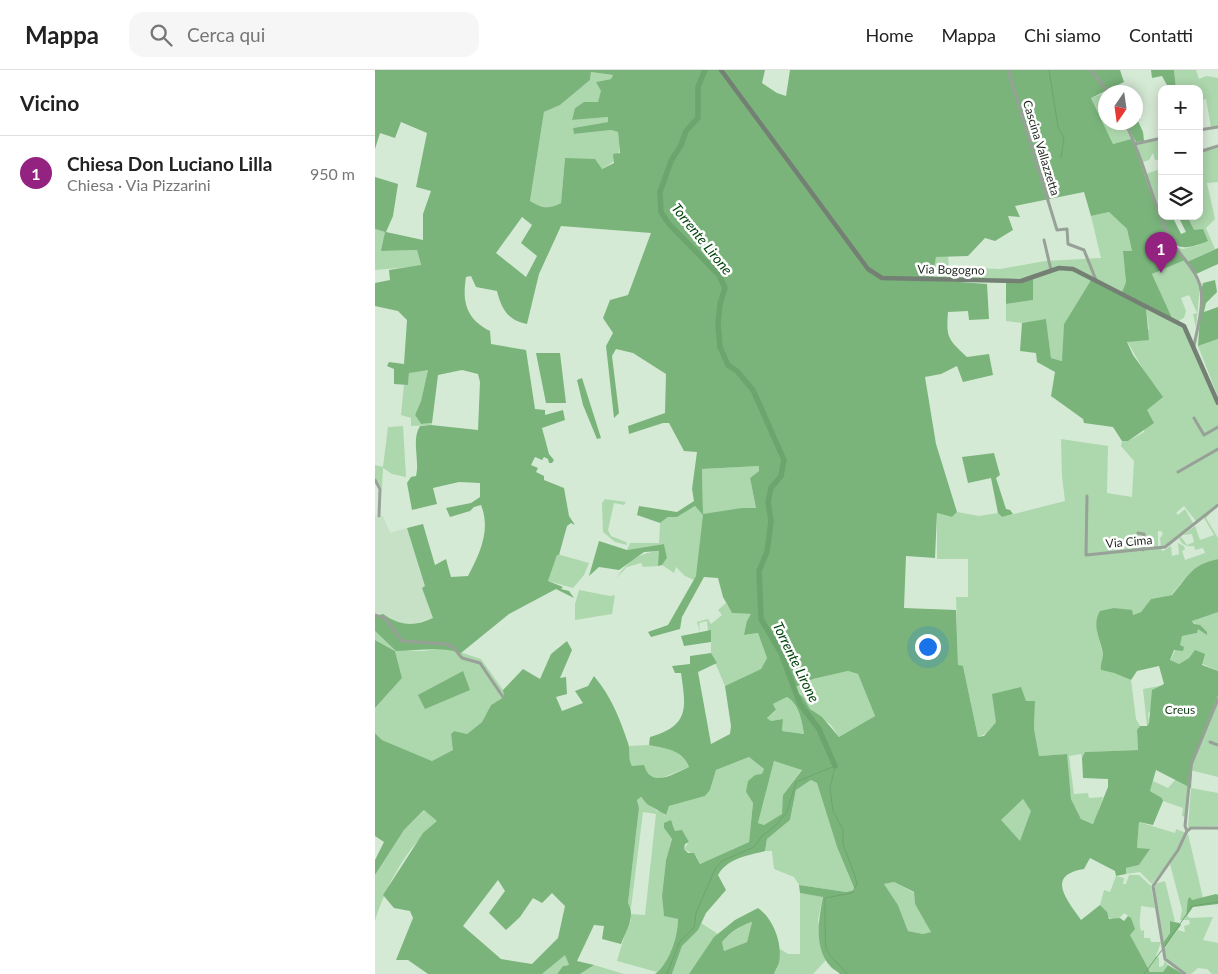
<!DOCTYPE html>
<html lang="it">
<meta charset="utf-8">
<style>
:root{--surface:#fff;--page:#f6f6f6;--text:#222;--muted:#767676;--line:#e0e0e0;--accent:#932281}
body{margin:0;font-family:Lato,sans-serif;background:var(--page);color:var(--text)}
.controls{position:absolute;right:15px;top:15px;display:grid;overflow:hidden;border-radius:10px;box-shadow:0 2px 12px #0003}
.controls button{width:45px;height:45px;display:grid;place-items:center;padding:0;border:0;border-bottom:1px solid var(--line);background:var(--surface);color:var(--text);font:25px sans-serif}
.compass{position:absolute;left:723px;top:15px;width:45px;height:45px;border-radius:50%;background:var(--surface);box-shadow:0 2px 12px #0003;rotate:193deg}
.you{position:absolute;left:552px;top:576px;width:18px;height:18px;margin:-12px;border:4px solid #fff;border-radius:50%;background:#1a73e8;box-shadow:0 0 0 8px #1a73e833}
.badge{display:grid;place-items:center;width:32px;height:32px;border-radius:50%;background:var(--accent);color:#fff;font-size:16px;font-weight:700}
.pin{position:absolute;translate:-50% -41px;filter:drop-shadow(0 1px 2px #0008)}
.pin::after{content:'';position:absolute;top:26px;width:18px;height:15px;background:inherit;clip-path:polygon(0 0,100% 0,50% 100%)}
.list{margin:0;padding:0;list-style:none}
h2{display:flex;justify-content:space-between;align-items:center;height:65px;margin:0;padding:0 20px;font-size:21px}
h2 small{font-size:16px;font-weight:400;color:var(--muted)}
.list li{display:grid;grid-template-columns:32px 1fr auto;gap:15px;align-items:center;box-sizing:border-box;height:75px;padding:0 20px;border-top:1px solid var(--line)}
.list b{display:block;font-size:19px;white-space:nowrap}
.list p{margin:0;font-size:16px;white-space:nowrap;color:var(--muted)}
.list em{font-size:16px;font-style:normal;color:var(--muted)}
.icon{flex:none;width:28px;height:28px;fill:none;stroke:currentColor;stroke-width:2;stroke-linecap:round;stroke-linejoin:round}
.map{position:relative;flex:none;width:843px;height:904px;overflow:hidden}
header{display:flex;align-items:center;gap:30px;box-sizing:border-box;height:70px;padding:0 25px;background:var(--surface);border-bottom:1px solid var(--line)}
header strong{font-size:24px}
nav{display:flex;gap:28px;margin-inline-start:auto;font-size:18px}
.search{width:350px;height:45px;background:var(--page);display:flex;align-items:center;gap:12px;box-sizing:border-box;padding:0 18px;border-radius:15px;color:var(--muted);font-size:19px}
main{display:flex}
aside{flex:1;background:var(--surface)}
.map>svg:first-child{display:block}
.built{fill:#c6e1c6}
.green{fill:#add7ad}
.forest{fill:#7ab47b;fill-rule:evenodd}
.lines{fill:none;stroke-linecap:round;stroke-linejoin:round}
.stream{stroke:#6ca56d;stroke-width:1}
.river{stroke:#6ca56d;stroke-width:5.5}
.minor{stroke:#98a197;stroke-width:3}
.secondary{stroke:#738073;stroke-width:4.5}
.labels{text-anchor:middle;stroke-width:5;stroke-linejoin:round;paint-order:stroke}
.street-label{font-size:12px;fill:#1f271f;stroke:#fff}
.park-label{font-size:12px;fill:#133d16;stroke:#fff}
.water-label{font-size:14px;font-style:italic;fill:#01430b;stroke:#fff}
</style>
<header>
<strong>Mappa</strong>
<div class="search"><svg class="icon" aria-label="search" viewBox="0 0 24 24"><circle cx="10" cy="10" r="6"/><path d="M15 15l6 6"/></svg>Cerca qui</div>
<nav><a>Home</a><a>Mappa</a><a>Chi siamo</a><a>Contatti</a></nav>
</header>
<main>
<aside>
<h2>Vicino<small></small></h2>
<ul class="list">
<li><span class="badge">1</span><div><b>Chiesa Don Luciano Lilla</b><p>Chiesa · Via Pizzarini</p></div><em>950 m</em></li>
</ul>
</aside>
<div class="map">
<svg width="843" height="904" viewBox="0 0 843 904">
<rect width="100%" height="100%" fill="#d5ead5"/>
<!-- built -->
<path class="built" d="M 0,446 L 8,446 L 15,463 L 32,458 L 51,516 L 47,518 L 59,548 L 34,555 L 17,551 L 7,544 L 0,543 Z"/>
<!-- green -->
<path class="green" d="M 799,0 L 821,0 L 824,9 L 831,6 L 843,8 L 843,56 L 836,57 L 831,29 L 827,30 L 824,19 L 801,19 Z
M 216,2 L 238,5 L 236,9 L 221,12 L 227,21 L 223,32 L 209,32 L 200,38 L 197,50 L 233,47 L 233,52 L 198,58 L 199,64 L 236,60 L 243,62 C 245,83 247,89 226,99 L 190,88 L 186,133 C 174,140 167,138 155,132 L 169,42 L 185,35 L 215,10 Z
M 730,23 L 730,52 L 747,53 L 756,69 L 738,74 L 716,28 Z
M 787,69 L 787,142 L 785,143 L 771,104 L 785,99 L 783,90 L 780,90 L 778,83 L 774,90 L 768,92 L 762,75 Z
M 843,75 L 843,112 L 832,113 L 840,149 L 831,158 L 840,179 L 812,192 L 803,178 L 808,179 L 824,175 L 812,146 L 824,146 L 824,80 Z
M 734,142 L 752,159 L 757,181 L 748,181 L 751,212 L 747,222 L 698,198 L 681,197 L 648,208 L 634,209 L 557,208 L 561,187 L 573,186 L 574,197 L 625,199 L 670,191 L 726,188 L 716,146 Z
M 0,159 L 10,162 L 7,181 L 42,180 L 46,196 L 0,200 Z
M 810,190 L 825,217 L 821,258 L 818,244 L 822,243 L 814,225 L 806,228 L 811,241 L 809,248 L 803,251 L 797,248 L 777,204 Z
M 686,199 L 698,201 L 716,210 L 689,254 L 688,291 L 676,288 L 671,250 L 647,253 L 631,251 L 631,234 L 658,230 L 658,209 Z
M 771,238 L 806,257 L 812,263 L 843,337 L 843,433 L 821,451 L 809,436 L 801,443 L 803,445 L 810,439 L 818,453 L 793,474 L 786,477 L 785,468 L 788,464 L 786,461 L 783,461 L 783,476 L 788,481 L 796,476 L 797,486 L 804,484 L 803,473 L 809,476 L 810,480 L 807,481 L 810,490 L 830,483 L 828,478 L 820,480 L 819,476 C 812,477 807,475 804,468 L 806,467 L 812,475 L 819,472 L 817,464 L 808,465 L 820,456 L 825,470 L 839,465 L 829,448 L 837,441 L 831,448 L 843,468 L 843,489 C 815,495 814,506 796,525 L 776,529 L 766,542 L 758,545 L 755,541 L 739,538 L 722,561 L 728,585 L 726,600 L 739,603 L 756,610 L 761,649 L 765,656 L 762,660 L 763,680 L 711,682 L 707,688 L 706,684 L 694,686 L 699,724 L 713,723 L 714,728 L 728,727 L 719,754 L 706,749 L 696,729 L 691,684 L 664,686 L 659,659 L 660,631 C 647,631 631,643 621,652 C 615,658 612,665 603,667 L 588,596 L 583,596 L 581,527 L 593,527 L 593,489 L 562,489 L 562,443 L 577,447 L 582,442 L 604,446 L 623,443 L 627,447 L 690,431 L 687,406 L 686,369 L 733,376 L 732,423 L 757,427 L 759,391 L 746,376 L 747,371 L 753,371 L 769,362 L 772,340 L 772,306 L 752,271 L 774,259 Z
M 843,269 L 843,327 L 823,276 Z
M 42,300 L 53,300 L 46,331 L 40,345 L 46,354 L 57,353 L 56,355 L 36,356 L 36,348 L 26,345 L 29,314 L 33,314 L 34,303 Z
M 28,356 L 31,407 L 17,404 L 8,398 L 7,418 L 0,409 L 0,395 L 8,397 L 13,357 Z
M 384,396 L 384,401 L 375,408 L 381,438 L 367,438 L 319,510 L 310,506 L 301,497 L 299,503 L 287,495 L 292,488 L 289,474 L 252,480 L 255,473 L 284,473 L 285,453 L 293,447 L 302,447 L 320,436 L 328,444 L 327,399 Z
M 230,429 L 251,432 L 249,435 L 239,433 L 233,460 L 236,466 L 251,472 L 252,475 L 240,472 L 228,462 L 227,433 Z
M 285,481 L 283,496 L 268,497 L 266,493 L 252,497 L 241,508 C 254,491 262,483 285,481 Z
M 182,484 L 214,493 L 209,505 L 198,518 L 173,511 Z
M 204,520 L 235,526 L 240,525 L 237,544 L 200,550 L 200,534 Z
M 351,533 L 357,543 L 376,544 L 370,565 L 383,563 L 392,588 L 386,599 L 350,616 L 336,583 L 336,561 L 333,561 L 332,551 L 324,553 L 325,562 L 322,552 L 333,549 L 336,554 L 347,545 L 343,540 Z
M 838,542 L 843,542 L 843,601 L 814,588 L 804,594 L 795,591 L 807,566 L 822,563 L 823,558 L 832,565 L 817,551 Z
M 0,561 L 22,581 L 48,581 L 73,578 L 106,589 L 128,620 L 129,627 L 116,635 L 107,652 L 92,664 L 79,661 L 76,664 L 79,680 L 57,691 L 7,670 L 0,663 L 0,638 L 27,608 L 20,581 L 0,570 Z
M 473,601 L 483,604 L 500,646 L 464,667 L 456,655 L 435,639 L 428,628 L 420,621 L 420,617 L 438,609 Z
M 790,615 L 773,644 L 774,653 L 772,656 L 768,619 Z
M 843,622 L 843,707 L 815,700 Z
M 412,627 C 424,635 427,651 429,664 L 407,661 L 408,649 L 396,651 L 392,648 L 401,641 L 398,634 Z
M 274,675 C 291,679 307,679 314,697 L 284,709 L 277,708 L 257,696 L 253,689 L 254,676 Z
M 374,687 L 389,699 L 388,704 L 371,722 L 378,733 L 374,772 L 325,794 L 321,786 L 309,779 L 314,772 L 307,761 L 300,761 L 298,754 L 289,758 L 297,769 L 291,790 L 287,826 L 289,845 L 303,849 C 303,864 294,894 282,902 L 242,891 L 252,857 L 256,851 L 255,844 L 270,845 L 281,744 L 268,742 L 256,838 L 253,833 L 264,738 L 262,730 L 265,727 L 282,741 L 286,740 L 290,746 L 294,736 L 330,726 L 335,720 L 341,700 Z
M 399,691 L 427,699 L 408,725 L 408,744 L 389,755 L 383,753 Z
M 801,709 L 816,718 L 843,723 L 843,756 L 813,757 L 816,718 L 814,719 L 810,747 L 807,746 L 808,738 L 788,731 L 787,728 L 775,721 L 778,711 L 793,718 Z
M 436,710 L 442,713 L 462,777 L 480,820 L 471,822 L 424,815 L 419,807 L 399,799 L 397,781 L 390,781 L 392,769 L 415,750 L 421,720 Z
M 648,729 L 657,741 L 645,772 L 625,750 Z
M 50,740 L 63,751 C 33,775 11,815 0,851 L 0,805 L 29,760 Z
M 764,752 L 800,763 L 801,759 L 811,763 L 798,786 L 777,814 L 765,802 L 751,804 L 751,798 L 764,795 L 774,780 L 762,778 Z
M 813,764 L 828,828 L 817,830 L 810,845 L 815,848 L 838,847 L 828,870 L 843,873 L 843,904 L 837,904 L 832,899 L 823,898 L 816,904 L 812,904 L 792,889 L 789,878 L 803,860 L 810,862 L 809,856 L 815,854 L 814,850 L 805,850 L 807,840 L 795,794 Z
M 754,805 L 764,805 L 776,816 L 780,838 L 766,836 C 766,845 763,851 766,861 L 769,860 L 769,868 L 775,868 L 776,872 L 786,872 L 781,886 L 784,888 L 784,897 L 788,896 L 790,891 L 793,895 L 788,902 L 777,903 L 771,897 L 760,877 L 755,865 L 756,848 L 749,843 C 738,857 732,846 725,835 L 729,820 L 735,822 L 741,806 L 749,808 L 748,814 L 751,814 Z
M 790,811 L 800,851 L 795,852 L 795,863 L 788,873 L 780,821 L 780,814 Z
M 519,812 L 539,823 L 540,834 L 557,862 L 548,864 L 533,861 L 523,835 L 509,814 Z
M 425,823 L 448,826 L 443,850 L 451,890 L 438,904 L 399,904 L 404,894 L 405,879 L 413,884 L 425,884 Z
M 377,852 L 372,872 L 349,881 L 347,872 C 356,863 364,856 377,852 Z
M 326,853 L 343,864 L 314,904 L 297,904 L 307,876 Z
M 190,884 L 194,895 L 188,896 L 182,904 L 167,904 Z
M 219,895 L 249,904 L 205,904 Z"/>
<!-- forest -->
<path class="forest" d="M 0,0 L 390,0 L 387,13 L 402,23 L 411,26 L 415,0 L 745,0 L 749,12 L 716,28 L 738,74 L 756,69 L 760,74 C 772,115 785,155 810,190 L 777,204 L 797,248 L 747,222 L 751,212 L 748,181 L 757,181 L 752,159 L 734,142 L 716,146 L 709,122 L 640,136 L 645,147 L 633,146 L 638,160 L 620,171 L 610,168 L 593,186 L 561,187 L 557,210 L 612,214 L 614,249 L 594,250 L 593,241 L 573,242 C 571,268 573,269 592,287 L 614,284 L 618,305 L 588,312 L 582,296 L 566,304 L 550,307 L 561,374 L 582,442 L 577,447 L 562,443 L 560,488 L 531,486 L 529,538 L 581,540 L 583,595 L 588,596 L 603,667 L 609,666 L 621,652 L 617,624 L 646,617 L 651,631 L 660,631 L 659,659 L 664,686 L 692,684 L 696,729 L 706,749 L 718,754 L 733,717 L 733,709 L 708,708 L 707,688 L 710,682 L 763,680 L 762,660 L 765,656 L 772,656 L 774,653 L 777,620 L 789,614 L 784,596 L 762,601 L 756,610 L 739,603 L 726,600 C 725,595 728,589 728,584 C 726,569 716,556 725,541 L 739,538 L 757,540 L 758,545 L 766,542 L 776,529 L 797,525 C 814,506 815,495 843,489 L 843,542 L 817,551 L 819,554 L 825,555 L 832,562 L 832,565 L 823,559 L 822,563 L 807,566 L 805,575 L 809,577 L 808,581 L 799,580 L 795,590 L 804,594 L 814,588 L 820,580 L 830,584 L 827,595 L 843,601 L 843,625 L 818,689 L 816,718 L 781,700 L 775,721 L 787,728 L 788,731 L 778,755 L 764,752 L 762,778 L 775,779 L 764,795 L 751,798 L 751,804 L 741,806 L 740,801 L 715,788 L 709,799 C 670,805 692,830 706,850 L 725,835 L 732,842 L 734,849 L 745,848 L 749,851 L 753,846 L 756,848 L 760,859 L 755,865 L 775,902 L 788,902 L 793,895 L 808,904 L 465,904 C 462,901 459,900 456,897 C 438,878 444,848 448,827 L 425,823 L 424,815 L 471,822 L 480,820 L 462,777 L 442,713 L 436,710 L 421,720 L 415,750 L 392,769 L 390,781 C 371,786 353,788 343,805 L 351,820 L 331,843 L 323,860 L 307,876 L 297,904 L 280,904 C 294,894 303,866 303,849 L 289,846 L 287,826 L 291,790 L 297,769 L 289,758 L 289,753 L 296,750 L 300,761 L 307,760 L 314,772 L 310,774 L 309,779 L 313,783 L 319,783 L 325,794 L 374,772 L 378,733 L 371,722 L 373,711 L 380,705 L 387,704 L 389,699 L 374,687 L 341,700 L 335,720 L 330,726 L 294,736 L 291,745 L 272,734 L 266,727 L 262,730 L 264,738 L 253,833 C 261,846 251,861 246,874 L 227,869 L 229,856 L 219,855 L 202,891 L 219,895 L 205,904 L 182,904 L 188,896 L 194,895 L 190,885 L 167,904 L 53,904 L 33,890 L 21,890 L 38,848 L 35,841 L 19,838 L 8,825 L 48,763 L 62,751 L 49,740 L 29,760 L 0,805 L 0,790 L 9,772 L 0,766 L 0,663 L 7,670 L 57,691 L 78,680 L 76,664 L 79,661 L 92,664 L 107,652 L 116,635 L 129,627 L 128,620 L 148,599 L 165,609 L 176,584 L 192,571 L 197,580 L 185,608 L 191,607 L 192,624 L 181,627 L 187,641 L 208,633 L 200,621 L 213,616 L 219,606 C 236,626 245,649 253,673 C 256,682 252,687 257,696 L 269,695 C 276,719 298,704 314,697 C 307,679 291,679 274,675 L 275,667 C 315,655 311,638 306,603 L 300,603 L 297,596 L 315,594 L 315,586 L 336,583 L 342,593 L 323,602 L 336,674 L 355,664 L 356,656 L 350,616 L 386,599 L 392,588 L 383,563 L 369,565 L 372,551 L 376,544 L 357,543 L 348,527 L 343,508 L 329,507 L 307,547 L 305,559 L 276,567 L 273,562 L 293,555 L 321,506 L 328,445 L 320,436 L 302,447 L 293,447 L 285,453 L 262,445 L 264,436 L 302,442 L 319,431 L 317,419 L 322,382 L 309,381 L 294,353 L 288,353 L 254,364 L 253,356 L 290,343 L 291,304 L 258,283 L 241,279 L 237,286 L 244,343 L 239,348 L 231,276 L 238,263 L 228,248 L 235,230 L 253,225 L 276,163 L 186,156 L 164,204 L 152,254 C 133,251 126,238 122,221 L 101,217 L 96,206 L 91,207 C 87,232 91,249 115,261 L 116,274 L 151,280 L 160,339 L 170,340 L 170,345 L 188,340 L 190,350 L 167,358 L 174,384 L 179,390 L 177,393 L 174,393 L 173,389 L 169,387 L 167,390 L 160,387 L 156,395 L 163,398 L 161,402 L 169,406 L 169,410 L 189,418 L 194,446 L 200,455 L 196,453 L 192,456 L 184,485 L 182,485 L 173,511 L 188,517 L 186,519 L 194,521 L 199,528 L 181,519 L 134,544 L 86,583 C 66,576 43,581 21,581 L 0,561 L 0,546 L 8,544 C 25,556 39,557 58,548 L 47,518 L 50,516 L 32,458 L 48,454 L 60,495 L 71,489 L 76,507 L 93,506 C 105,483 116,460 106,435 L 99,437 L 95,441 L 75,447 L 71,438 L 96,433 L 105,427 L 105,413 L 84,412 L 58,418 L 62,434 L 37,440 L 32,413 L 36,407 L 41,406 C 45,390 36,370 45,356 L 56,355 L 103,360 L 105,312 L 103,304 L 87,300 L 63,305 L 57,353 L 46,354 L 40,345 L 46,331 L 53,300 L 34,303 L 33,315 L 19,314 L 19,299 L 12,296 L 14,292 L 29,294 L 32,250 L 23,241 L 0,236 L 0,213 L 15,210 L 14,200 L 46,195 L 42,180 L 6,181 L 10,162 L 0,159 L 0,107 L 23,114 L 18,146 L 11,162 L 48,170 L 48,144 L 56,121 L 41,117 L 52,63 L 26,52 L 20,68 L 5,63 L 0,79 ZM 216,2 L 238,5 L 236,9 L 221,12 L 226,21 L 223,32 L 209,32 L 200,38 L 197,50 L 233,47 L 233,52 L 198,58 L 199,64 L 236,60 L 243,62 L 245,83 L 238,84 L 239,93 L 227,99 L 220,89 L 190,88 L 186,133 C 173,140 167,138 155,131 L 169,42 L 185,35 L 215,10 ZM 147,147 L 157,155 L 146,173 L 162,186 L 151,207 L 121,183 ZM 384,396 L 384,401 L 375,408 L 381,438 L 367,438 L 328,444 L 327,399 ZM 473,601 L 483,604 L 500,646 L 464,667 L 447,647 L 435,639 L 428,627 L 420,621 L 420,617 L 438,609 ZM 412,627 C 424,634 427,651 429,664 L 407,661 L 408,649 L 396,651 L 392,648 L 401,640 L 398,634 ZM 399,691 L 427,700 L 408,725 L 407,744 L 389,755 L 383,753 ZM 648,729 L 656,741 L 645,771 L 626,750 ZM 123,810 L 130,821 L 114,843 L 131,860 L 145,847 L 158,828 L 167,833 L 177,823 L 190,836 L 183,868 L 157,894 L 126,889 L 88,856 ZM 519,812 L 539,822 L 540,834 L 556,862 L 548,864 L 533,861 L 523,835 L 509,814 Z
M 776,0 L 799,0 L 801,19 L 794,19 L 787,6 L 777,8 Z
M 761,42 L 765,50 L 763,51 L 768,62 L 769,71 L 761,72 L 750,53 L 760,52 Z
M 787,142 L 787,146 L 797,146 L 806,164 L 811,162 L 803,146 L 812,146 L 819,160 L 828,159 L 833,171 C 796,186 799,173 785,143 Z
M 843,178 L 843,194 L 821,204 L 812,192 Z
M 658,209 L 658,230 L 631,234 L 631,212 Z
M 716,210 L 771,238 L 774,270 L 752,272 L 758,285 L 788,327 L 772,340 L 779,353 L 753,371 L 747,371 L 738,357 L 709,353 L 708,349 L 676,326 L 680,302 L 662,292 L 661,283 L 645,281 L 647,253 L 671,249 L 676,288 L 687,291 L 689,254 Z
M 840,210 L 842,222 L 831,233 L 829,242 L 843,237 L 843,269 L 823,276 L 827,217 L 828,213 Z
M 161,283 L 185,283 L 191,333 L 171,333 Z
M 207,308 L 226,368 L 222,369 L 208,335 L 202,310 Z
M 619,383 L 625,405 L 621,408 L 631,439 L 635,440 L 638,444 L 627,447 L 623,443 L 616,408 L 593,413 L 587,387 Z
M 224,471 L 252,480 L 289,474 L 292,488 L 287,495 L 283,496 L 284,481 L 269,482 L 244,500 L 224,497 L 214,506 Z
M 336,560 L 336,572 L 309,576 L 306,566 Z
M 0,570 L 20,581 L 27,608 L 0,638 Z
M 88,601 L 95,620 L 50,639 L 43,625 Z
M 841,824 L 843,825 L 843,834 L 818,837 L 811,847 L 813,829 L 815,827 L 817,830 Z
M 383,838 C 399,849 408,875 404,893 C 403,897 400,900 399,904 L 314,904 L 339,867 L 360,850 ZM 377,852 L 372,872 L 349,881 L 347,872 C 356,862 364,856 377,852 Z
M 795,851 L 804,853 L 806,855 L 789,878 L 788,873 L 795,863 Z"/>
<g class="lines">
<!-- stream -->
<path class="stream" d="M 674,0 L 683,57 L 689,68 L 686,88
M 0,1 L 2,0
M 460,696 L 455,718 L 458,741 L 468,760 L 468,774 L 480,806 L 482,814 L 477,823 L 450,828 C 450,834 450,877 451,879 C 456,888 466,896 472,904
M 790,876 L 817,836 L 843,832
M 292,904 L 305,871 L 319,858 L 321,843 L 340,799 L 347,791 L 379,777 L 387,766 L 399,757 L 412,742 L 421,712 L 460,696
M 769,904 L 787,880"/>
<!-- river -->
<path class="river" d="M 330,0 L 323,17 L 323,48 L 311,61 L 306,75 L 296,91 L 285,122 L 286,142 L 294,154 L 344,205 L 350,218 L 345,234 L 343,254 L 345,277 L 353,295 L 362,301 L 378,320 L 409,390 L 406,406 L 396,418 L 393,432 L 396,451 L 392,482 L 384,501 L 386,549 L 406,583 L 425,634 L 444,659 L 460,696"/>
<!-- minor -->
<path class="minor" d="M 633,0 L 682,160 L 692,159 L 693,174 L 709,180 L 721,210
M 716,0 L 733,22
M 749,52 C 770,89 776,132 796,170 C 805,186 820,198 825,215 C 830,233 822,259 819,276
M 824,60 L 843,57
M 760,74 L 787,68
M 824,82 L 843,76
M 669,170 L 676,200
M 819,348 L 829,365 L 843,357
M 803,402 L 843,379
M 0,410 L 5,419 L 4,446
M 712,426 L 711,485 L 790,477 L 843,435
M 763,463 L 769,464 L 768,480
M 0,545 L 10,548 L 27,571 L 71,574 L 78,577 L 87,588 L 105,593 L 128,627
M 835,672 L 843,675
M 812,761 L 810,756 L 816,695 L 843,629
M 812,761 L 816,758 L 843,758
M 810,904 L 790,889 L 778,816 L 803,780 L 812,761"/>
<!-- secondary -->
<path class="secondary" d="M 346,0 L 493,199 L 507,208 L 646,211 L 684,198 L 698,199 L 809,256 L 843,333"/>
</g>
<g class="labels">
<!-- street labels -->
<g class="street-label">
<text transform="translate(666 78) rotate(73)" y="4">Cascina Vallazzetta</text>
<text transform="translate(576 200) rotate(1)" y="4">Via Bogogno</text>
<text transform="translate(754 472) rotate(-5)" y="4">Via Cima</text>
</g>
<!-- park labels -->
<g class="park-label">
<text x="805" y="644">Creus</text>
</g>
<!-- water labels -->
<g class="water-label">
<text transform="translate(327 169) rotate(51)" y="5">Torrente Lirone</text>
<text transform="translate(421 592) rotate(64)" y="5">Torrente Lirone</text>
</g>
</g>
</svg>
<div class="controls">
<button>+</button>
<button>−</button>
<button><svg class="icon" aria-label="layers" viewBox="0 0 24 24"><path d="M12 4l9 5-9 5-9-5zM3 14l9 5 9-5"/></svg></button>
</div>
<svg class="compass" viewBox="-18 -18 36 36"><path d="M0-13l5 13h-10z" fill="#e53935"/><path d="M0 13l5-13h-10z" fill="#767676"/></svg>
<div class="you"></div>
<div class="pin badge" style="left:786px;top:203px">1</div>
</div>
</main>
